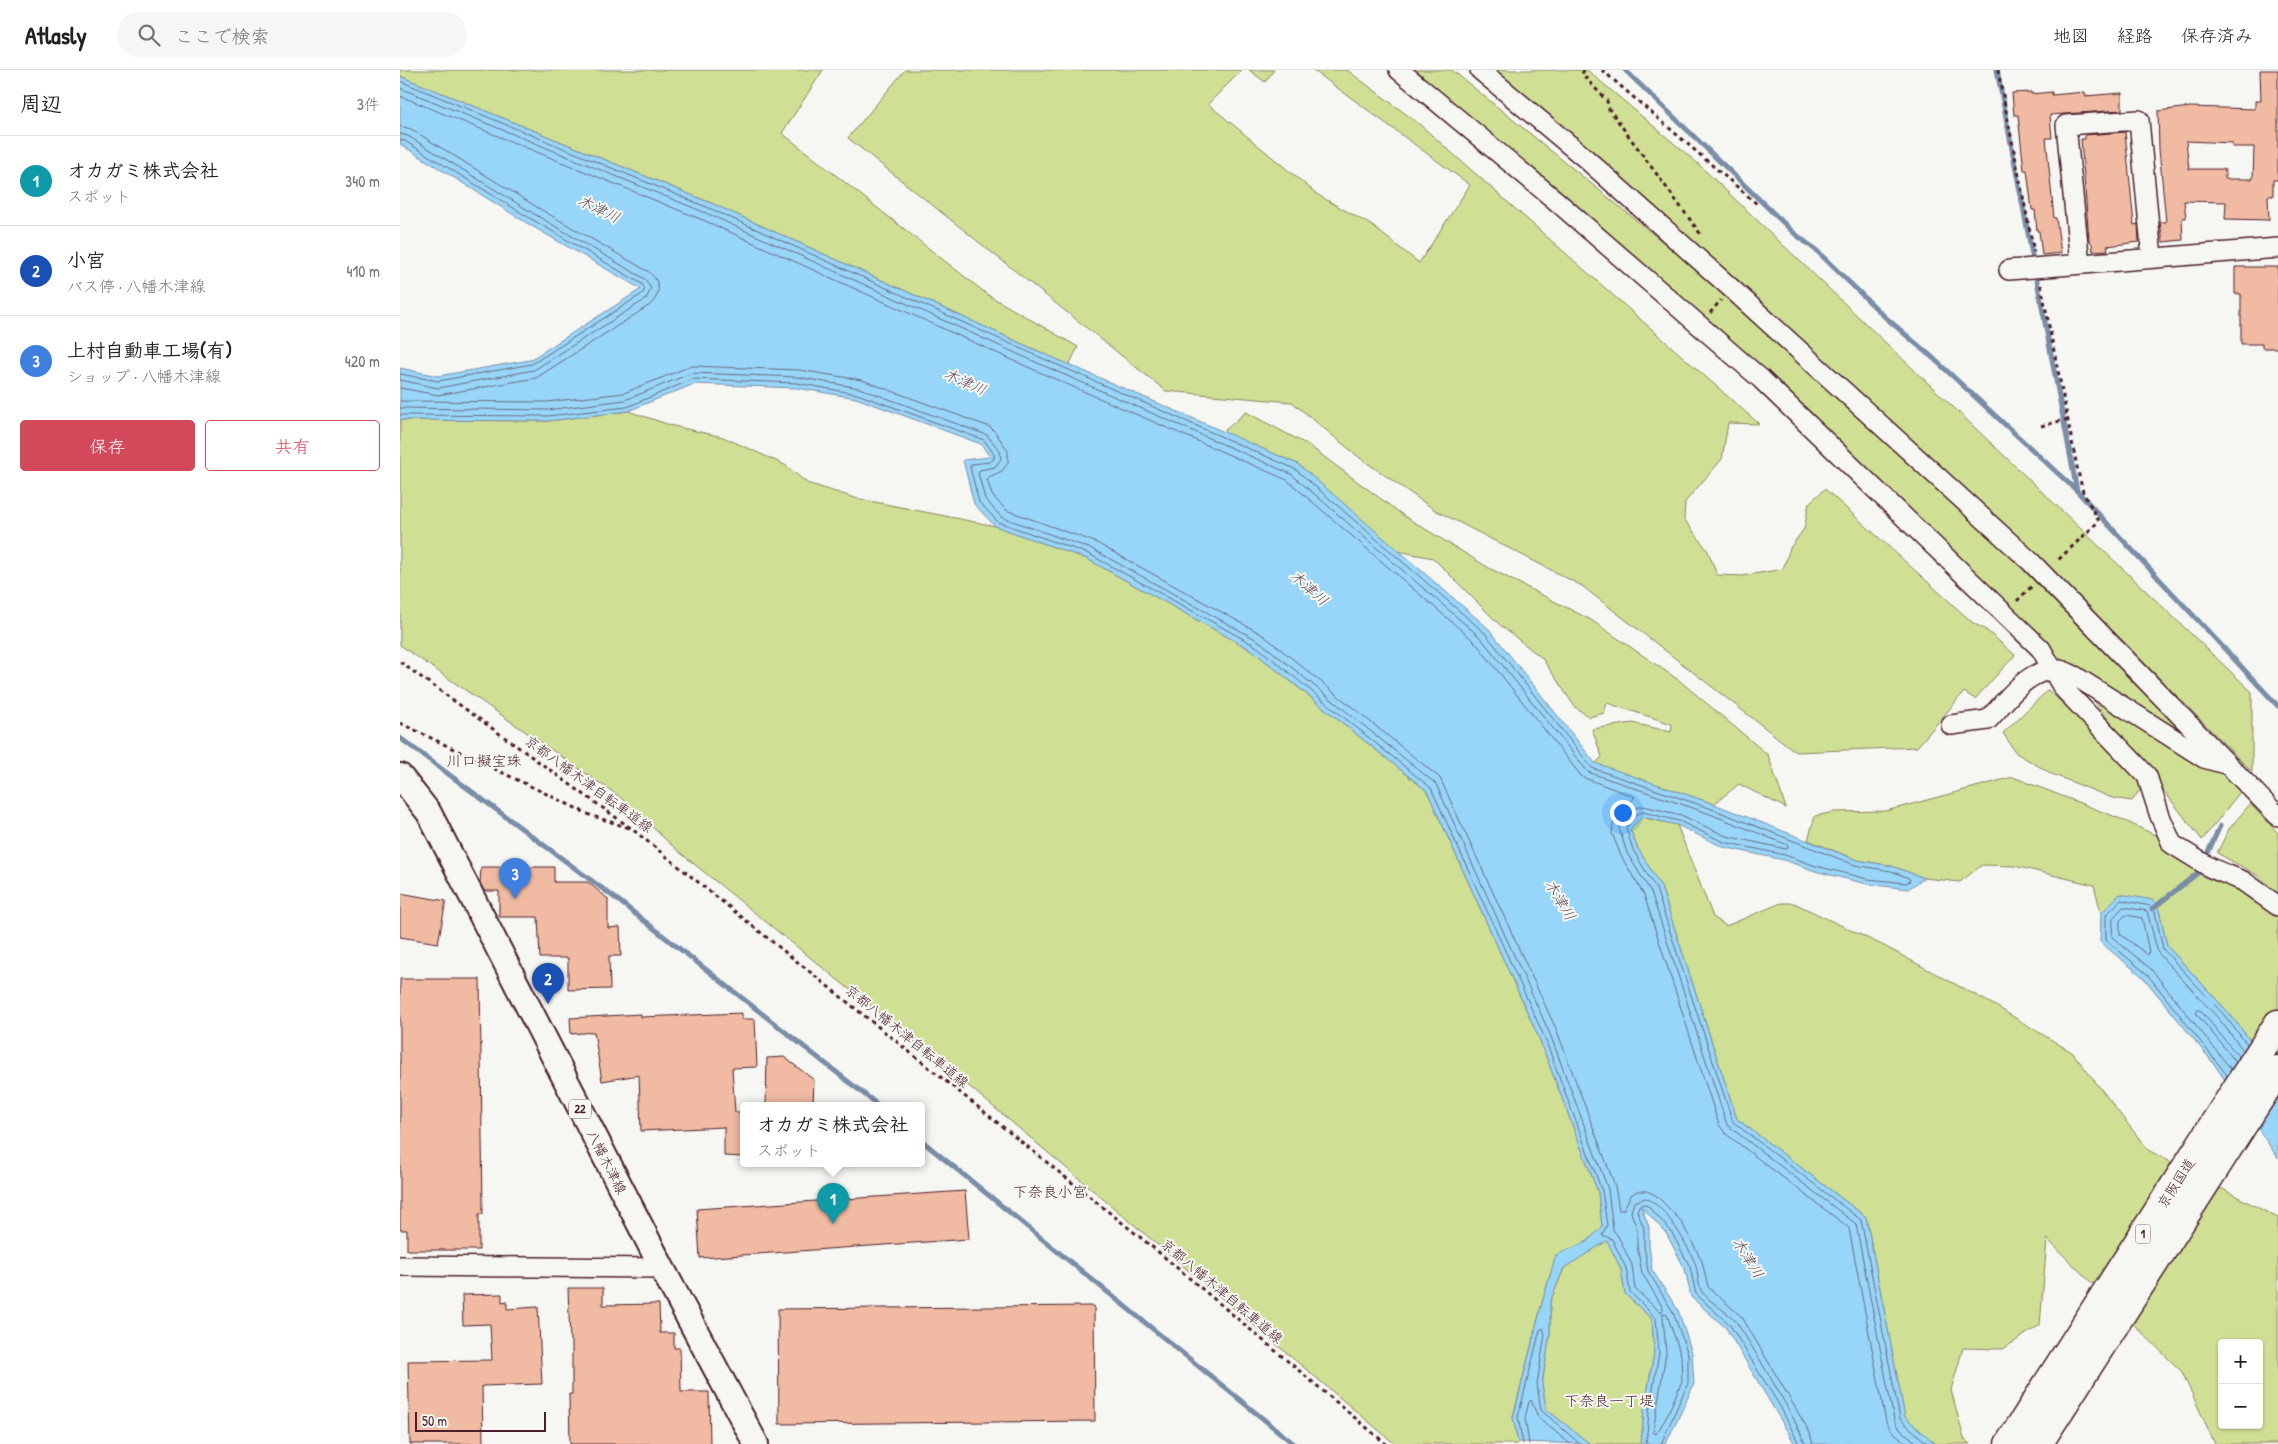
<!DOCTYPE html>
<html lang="ja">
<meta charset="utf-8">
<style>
:root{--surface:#fff;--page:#f6f6f6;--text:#222;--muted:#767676;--line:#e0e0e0;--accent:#d1495b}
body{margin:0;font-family:"Patrick Hand","Klee One",sans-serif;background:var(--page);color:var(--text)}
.controls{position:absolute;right:15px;bottom:15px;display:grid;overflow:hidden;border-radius:5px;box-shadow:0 1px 4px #0004}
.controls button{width:45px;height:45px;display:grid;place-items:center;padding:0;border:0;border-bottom:1px solid var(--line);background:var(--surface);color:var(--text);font:25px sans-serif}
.scale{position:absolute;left:15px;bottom:12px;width:131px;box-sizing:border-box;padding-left:5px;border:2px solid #4a1f2b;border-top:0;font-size:14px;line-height:18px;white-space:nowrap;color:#4a1f2b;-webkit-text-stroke:4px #f6f6f2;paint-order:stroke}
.you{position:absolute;left:1222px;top:742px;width:18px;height:18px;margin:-12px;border:4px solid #fff;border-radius:50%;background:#1a73e8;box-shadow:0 0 0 8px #1a73e833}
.badge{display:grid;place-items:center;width:32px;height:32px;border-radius:50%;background:var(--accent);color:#fff;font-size:16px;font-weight:700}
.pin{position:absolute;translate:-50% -41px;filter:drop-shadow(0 1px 2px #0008)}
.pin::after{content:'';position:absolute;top:26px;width:18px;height:15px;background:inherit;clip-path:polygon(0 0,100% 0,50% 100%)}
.popup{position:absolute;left:340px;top:1032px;width:185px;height:65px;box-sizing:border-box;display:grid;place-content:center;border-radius:5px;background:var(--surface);filter:drop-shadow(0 1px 4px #0005);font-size:16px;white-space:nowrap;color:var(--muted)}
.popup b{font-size:19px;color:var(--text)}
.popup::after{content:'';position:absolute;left:50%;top:100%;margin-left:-10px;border:10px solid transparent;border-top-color:var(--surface)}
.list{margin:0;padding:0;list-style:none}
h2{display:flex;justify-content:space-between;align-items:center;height:65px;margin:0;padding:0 20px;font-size:21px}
h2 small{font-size:16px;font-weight:400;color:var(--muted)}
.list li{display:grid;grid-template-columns:32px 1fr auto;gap:15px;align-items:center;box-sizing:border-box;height:90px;padding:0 20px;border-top:1px solid var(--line)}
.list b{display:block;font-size:19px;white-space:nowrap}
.list p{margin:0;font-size:16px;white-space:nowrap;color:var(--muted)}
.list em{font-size:16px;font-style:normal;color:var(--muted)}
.actions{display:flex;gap:10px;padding:15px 20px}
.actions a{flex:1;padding:11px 0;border:1px solid var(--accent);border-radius:5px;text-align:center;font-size:18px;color:var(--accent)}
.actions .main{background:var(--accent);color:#fff}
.icon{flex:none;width:28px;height:28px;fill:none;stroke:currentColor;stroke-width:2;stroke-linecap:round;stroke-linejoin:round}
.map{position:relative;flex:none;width:1878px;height:1374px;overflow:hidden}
header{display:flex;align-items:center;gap:30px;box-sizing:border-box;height:70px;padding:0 25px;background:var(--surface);border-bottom:1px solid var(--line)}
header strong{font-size:24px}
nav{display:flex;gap:28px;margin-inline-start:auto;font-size:18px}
.search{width:350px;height:45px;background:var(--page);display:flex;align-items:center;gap:12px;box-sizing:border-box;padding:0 18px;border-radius:28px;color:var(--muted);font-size:19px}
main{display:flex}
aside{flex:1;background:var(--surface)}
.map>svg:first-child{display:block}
.green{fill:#cfe094;stroke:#8c8060;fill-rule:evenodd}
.water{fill:#98d6f9;stroke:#798da7}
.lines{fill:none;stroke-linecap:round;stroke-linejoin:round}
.shore{stroke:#69687d;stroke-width:1}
.stream{stroke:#798da7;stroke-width:5}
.building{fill:#f0bba2;stroke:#4a1f2b;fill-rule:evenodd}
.minor-casing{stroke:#4a1f2b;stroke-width:22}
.major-casing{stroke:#4a1f2b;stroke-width:28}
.highway-casing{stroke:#4a1f2b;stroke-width:31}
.path{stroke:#4a1f2b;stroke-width:3;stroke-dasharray:4 4;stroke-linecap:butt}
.minor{stroke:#f6f6f2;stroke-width:19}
.major{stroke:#f6f6f2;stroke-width:24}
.highway{stroke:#f6f6f2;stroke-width:28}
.labels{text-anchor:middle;stroke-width:4;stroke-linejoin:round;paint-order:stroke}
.shield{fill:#f6f6f2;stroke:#7e6067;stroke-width:1}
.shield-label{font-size:12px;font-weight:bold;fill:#4a1f2b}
.street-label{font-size:14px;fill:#4a1f2b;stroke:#f6f6f2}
.water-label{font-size:15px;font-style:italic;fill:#5e4d5e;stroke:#f6f6f2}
.neighbourhood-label{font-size:15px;fill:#4a1f2b;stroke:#f6f6f2}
</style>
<header>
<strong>Atlasly</strong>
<div class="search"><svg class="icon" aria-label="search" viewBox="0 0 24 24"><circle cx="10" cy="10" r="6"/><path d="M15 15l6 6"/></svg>ここで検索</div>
<nav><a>地図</a><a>経路</a><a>保存済み</a></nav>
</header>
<main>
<aside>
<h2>周辺<small>3件</small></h2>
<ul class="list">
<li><span class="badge" style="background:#0f9aa8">1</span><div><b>オカガミ株式会社</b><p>スポット</p></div><em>340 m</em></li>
<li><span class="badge" style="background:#1a4fb4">2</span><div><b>小宮</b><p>バス停 · 八幡木津線</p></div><em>410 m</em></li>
<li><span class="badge" style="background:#3f7fe0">3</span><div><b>上村自動車工場(有)</b><p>ショップ · 八幡木津線</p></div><em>420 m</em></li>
</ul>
<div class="actions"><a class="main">保存</a><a>共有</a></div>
</aside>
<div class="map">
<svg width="1878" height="1374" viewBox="0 0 1878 1374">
<rect width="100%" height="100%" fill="#f6f6f2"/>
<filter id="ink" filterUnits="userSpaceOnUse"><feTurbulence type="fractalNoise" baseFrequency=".02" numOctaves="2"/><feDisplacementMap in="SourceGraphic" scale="10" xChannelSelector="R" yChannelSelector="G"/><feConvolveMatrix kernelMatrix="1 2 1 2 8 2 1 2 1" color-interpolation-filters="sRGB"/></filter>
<g filter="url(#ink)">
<!-- green -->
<path class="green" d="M 0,0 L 423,0 L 382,63 L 588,225 L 678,277 L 669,295 L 311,133 L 0,6 Z
M 505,0 L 842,0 L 808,34 L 918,125 L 971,155 L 1019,193 L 1070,115 L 913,0 L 947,0 L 1018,53 L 1359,354 L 1328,353 L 1322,389 L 1285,432 L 1284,449 L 1308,481 L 1317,505 L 1342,506 L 1383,499 L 1390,478 L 1404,459 L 1409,433 L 1425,419 L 1573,553 L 1586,560 L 1615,585 L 1575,629 L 1564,622 L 1517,677 L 1396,682 L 1182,516 L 1035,440 L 960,388 L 892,332 L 766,321 L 448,68 Z
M 849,0 L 874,0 L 865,12 Z
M 988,0 L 1052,0 L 1335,231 L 1518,392 L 1840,722 L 1802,770 L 1663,591 L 1518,450 Z
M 1089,0 L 1187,0 L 1296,92 L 1852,622 L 1852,702 L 1641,488 L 1335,208 Z
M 228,341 L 273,356 L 323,367 L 385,395 L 407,413 L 455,428 L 595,456 L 687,489 L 853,581 L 1027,721 L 1139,968 L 1198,1122 L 1202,1156 L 1188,1171 L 1156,1185 L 1142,1233 L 1113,1347 L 1118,1372 L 1117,1374 L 995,1374 L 546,997 L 278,781 L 220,727 L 0,575 L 0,350 L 148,351 Z
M 846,342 L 908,375 L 1004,446 L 1089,498 L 1191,550 L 1280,611 L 1368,685 L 1386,738 L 1339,714 L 1314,734 L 1195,694 L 1202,687 L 1192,659 L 1233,653 L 1271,662 L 1272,654 L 1207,633 L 1204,643 L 1189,647 L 1175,637 L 1142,588 L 1100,555 L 1033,488 L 998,481 L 898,394 L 823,362 Z
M 1648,620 L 1743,707 L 1740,720 L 1732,731 L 1712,728 L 1652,704 L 1616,683 L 1603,663 Z
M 1613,707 L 1721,749 L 1791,782 L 1792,798 L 1805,808 L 1812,790 L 1871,835 L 1878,848 L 1878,1006 L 1828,942 L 1767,876 L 1759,840 L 1720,824 L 1701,843 L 1694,815 L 1615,796 L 1582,795 L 1560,812 L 1524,808 L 1492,796 L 1457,790 L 1408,770 L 1415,746 L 1434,742 L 1486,741 Z
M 1850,734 L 1878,763 L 1878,824 L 1857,805 L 1817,783 L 1829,759 Z
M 1241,747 L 1277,755 L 1313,847 L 1326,856 L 1381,833 L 1394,833 L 1484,876 L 1594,935 L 1673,983 L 1748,1080 L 1878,1148 L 1878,1374 L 1815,1374 L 1782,1302 L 1647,1169 L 1640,1255 L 1603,1279 L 1563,1278 L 1551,1320 L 1564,1369 L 1570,1374 L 1536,1374 L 1505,1348 L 1466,1147 L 1337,1049 L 1261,817 L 1237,777 L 1230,759 ZM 1822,1273 L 1859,1273 L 1859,1355 L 1822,1355 Z
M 1207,1170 L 1221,1199 L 1225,1224 L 1252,1249 L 1254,1283 L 1244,1341 L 1241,1374 L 1190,1374 L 1146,1339 L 1142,1314 L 1150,1264 L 1150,1232 L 1164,1198 Z"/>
<!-- water -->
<path class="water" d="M 0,6 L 311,133 L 647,285 L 898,394 L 1089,559 L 1195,693 L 1314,734 L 1457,790 L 1492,796 L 1524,808 L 1508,819 L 1467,814 L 1415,801 L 1384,790 L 1323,777 L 1277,755 L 1242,747 L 1230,759 L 1237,777 L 1261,817 L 1337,1049 L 1466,1147 L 1505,1347 L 1536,1374 L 1395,1374 L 1326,1258 L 1291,1227 L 1285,1199 L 1266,1163 L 1241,1136 L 1249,1157 L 1249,1175 L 1252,1200 L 1278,1240 L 1292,1283 L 1294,1314 L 1276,1353 L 1265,1374 L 1241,1374 L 1244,1341 L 1254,1283 L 1252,1249 L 1225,1224 L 1221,1199 L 1207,1171 L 1164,1198 L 1150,1232 L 1150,1264 L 1142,1314 L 1146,1339 L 1190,1374 L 1118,1372 L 1113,1348 L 1142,1233 L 1156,1185 L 1188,1171 L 1202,1156 L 1198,1122 L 1139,968 L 1027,721 L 853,581 L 687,489 L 595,456 L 574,434 L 563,390 L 590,387 L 581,374 L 456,328 L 397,318 L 294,314 L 228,341 L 148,351 L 0,350 L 0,298 L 38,306 L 130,290 L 241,219 L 130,155 L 0,74 Z
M 1720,824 L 1753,830 L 1759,840 L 1767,876 L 1828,942 L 1878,1006 L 1878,1088 L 1814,994 L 1743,907 L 1700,872 L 1701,843 Z"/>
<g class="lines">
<!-- shore -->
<path class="shore" d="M 0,11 L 309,138 L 644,289 L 895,399 L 1085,563 L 1192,698 L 1312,739 L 1455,795 L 1491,801 L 1509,808 L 1510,811 L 1506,813 L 1468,809 L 1416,796 L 1385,785 L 1324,772 L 1279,751 L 1243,742 L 1237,744 L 1226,758 L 1233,780 L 1256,819 L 1333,1052 L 1461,1150 L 1500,1349 L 1528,1374
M 0,18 L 306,143 L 642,295 L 891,404 L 1080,567 L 1188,702 L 1310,744 L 1388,775 L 1388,778 L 1386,779 L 1326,766 L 1281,745 L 1243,736 L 1233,739 L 1221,752 L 1219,758 L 1227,783 L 1251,822 L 1327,1055 L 1456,1154 L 1494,1350 L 1497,1356 L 1518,1374
M 0,26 L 303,150 L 639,302 L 887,410 L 1075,572 L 1182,707 L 1235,727 L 1214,749 L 1212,763 L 1221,786 L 1244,825 L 1319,1055 L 1326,1064 L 1449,1158 L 1486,1352 L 1491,1360 L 1507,1374
M 0,56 L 11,59 L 140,139 L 249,202 C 261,212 261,225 250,235 L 136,308 L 38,325 L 0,318
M 0,64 L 8,66 L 136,145 L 245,209 L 251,219 L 246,229 L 134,300 L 38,318 L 0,310
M 0,70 L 5,71 L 133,150 L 242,214 L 245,219 L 242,224 L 132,294 L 38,311 L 0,304
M 0,331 L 147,332 L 224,323 L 291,296 L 399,300 L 462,310 L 590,357 L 596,363 L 608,381 L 608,393 L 602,401 L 589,407 L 587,409 L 592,425 L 606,440 L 695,472 L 863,565 L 1040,708 L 1157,961 L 1215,1116 L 1219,1140 L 1223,1140 L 1231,1125 L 1237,1121 L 1247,1121 L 1257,1126 L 1281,1151 L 1302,1191 L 1308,1217 L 1342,1247 L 1410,1363 L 1413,1374
M 0,338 L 147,340 L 225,330 L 292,303 L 397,307 L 459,318 L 587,365 L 600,381 L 601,389 L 595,397 L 580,400 L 578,403 L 585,429 L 601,447 L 692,479 L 859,571 L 1036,714 L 1150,964 L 1208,1119 L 1213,1160 L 1218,1166 L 1232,1195 L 1235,1219 L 1259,1241 L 1263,1241 L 1263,1238 L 1242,1203 L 1237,1176 L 1237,1159 L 1231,1142 L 1234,1132 L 1245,1128 C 1264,1133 1290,1178 1296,1196 C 1298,1204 1298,1215 1302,1222 C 1310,1232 1324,1240 1334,1249 C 1343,1260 1405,1364 1405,1374
M 0,345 L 148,346 L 227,337 L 293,309 L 397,313 L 457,324 L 584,370 L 594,384 L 594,389 L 590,392 L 572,394 L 570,397 L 579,432 L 598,452 L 689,484 L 856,576 L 1031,718 L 1144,966 L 1202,1121 L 1207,1155 L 1202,1165 L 1212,1169 L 1226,1198 L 1230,1222 L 1256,1248 L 1259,1283 L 1249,1342 L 1246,1374
M 1726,845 L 1742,848 L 1749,882 L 1748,885 L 1720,864 L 1720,851 Z
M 1836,992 L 1796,943 L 1797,940 L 1800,940 L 1839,987
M 1831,999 L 1751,899 L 1712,867 L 1713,848 L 1723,837 L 1747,841 L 1758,883 L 1819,949 L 1843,980
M 1827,1005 L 1747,904 L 1706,870 L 1706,845 L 1721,830 L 1750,836 L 1755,842 L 1763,879 L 1824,945 L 1847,974
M 1263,1243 L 1267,1245 L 1281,1285 L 1282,1311 L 1266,1348 L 1256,1364 L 1253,1362 L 1266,1283 Z
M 1123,1374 L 1118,1347 L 1140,1260 L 1143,1258 L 1145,1264 L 1137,1314 L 1141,1340 L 1180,1374
M 1129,1374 L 1125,1348 L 1129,1332 L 1131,1330 L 1138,1347 L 1170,1374
M 1261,1374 L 1288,1313 L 1288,1284 L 1273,1242 L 1248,1201 L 1244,1176 L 1244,1158 L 1237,1141 L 1239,1136 L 1243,1134 L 1248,1136 L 1271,1161 L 1290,1197 L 1296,1224 L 1330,1255 L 1381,1338 L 1399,1374"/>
<!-- stream -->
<path class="stream" d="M 1225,0 L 1394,163 L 1417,181 L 1485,247 L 1533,288 L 1677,421 L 1878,636
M 1597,0 L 1677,421
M 0,668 L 219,831 L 478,1035
M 1752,839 L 1799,802 L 1820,756
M 522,1071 L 894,1374"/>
</g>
<!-- building -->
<path class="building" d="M 1860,0 L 1878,0 L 1878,110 L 1873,110 L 1873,126 L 1868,126 L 1869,150 L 1825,149 L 1826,132 L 1784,131 L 1786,148 L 1782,148 L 1783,170 L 1763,172 L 1760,152 L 1766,152 L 1759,79 L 1758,41 L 1790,37 L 1855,39 L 1855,31 L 1861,31 ZM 1786,71 L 1832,73 L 1832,77 L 1854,77 L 1853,109 L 1825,109 L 1825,99 L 1789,99 Z
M 1631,22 L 1631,24 L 1652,22 L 1652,25 L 1685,22 L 1685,26 L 1722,23 L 1722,40 L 1650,45 L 1652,68 L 1646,68 L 1654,148 L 1656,148 L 1661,183 L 1642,185 L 1639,161 L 1637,161 L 1635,140 L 1632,140 L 1627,100 L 1624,100 L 1618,45 L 1614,45 L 1612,23 Z
M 1725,62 L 1734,155 L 1738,154 L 1739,172 L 1707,176 L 1708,180 L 1693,181 L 1692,174 L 1689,170 L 1681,69 L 1685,69 L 1685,65 Z
M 1835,197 L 1878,197 L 1878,278 L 1862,278 L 1862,274 L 1841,274 L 1841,224 L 1835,224 Z
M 81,797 L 154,797 L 154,812 L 188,812 L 208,829 L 208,858 L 220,857 L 221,886 L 209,886 L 210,919 L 168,920 L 168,888 L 140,888 L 138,847 L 99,847 L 99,821 L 84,821 L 80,813 Z
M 0,823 L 46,831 L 38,873 L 0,867 Z
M 0,909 L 80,909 L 83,1144 L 79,1144 L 79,1180 L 7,1180 L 7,1160 L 0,1160 Z
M 342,943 L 342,949 L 355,949 L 357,997 L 332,998 L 335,1042 L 344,1042 L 344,1087 L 324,1086 L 324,1057 L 241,1061 L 239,1005 L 202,1011 L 194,962 L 171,964 L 170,948 L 241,944 L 241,947 Z
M 384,987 L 414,1010 L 413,1035 L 366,1035 L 367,988 Z
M 565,1121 L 569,1169 L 300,1188 L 297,1139 Z
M 168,1218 L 203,1218 L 203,1235 L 259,1234 L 260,1263 L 274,1263 L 274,1278 L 280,1278 L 281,1322 L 309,1322 L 310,1374 L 170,1374 L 169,1324 L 172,1324 L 172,1271 L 170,1271 Z
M 102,1224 L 102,1232 L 107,1231 L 107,1239 L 138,1237 L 142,1314 L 82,1316 L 83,1374 L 10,1374 L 8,1291 L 92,1290 L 90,1254 L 63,1255 L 62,1225 Z
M 694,1236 L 695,1351 L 379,1354 L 378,1239 Z"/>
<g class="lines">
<defs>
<path id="minor" d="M 999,0 L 1154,129 L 1361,309 L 1641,579 L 1663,618 L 1747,706 L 1760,746 L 1772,774 L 1811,798 L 1843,811 L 1878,836
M 1080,0 L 1185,88 L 1332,219 L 1631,492 L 1878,746
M 1680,194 L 1666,55 L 1739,50 L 1752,188
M 1609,200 L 1878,178
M 1551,655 L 1588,650 C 1607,630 1629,596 1660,600 C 1665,601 1670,604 1675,606 L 1804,688 L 1825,694
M 0,1196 L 262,1198"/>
<path id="major" d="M 0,706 L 29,743 L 262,1198 L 356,1374"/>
<path id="highway" d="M 1609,1374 L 1878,954
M 1638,1374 L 1878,1000"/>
</defs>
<!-- minor casing -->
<use href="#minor" class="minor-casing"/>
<!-- major casing -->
<use href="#major" class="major-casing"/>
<!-- highway casing -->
<use href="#highway" class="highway-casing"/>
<!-- path -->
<path class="path" d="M 1184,0 L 1182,4 L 1207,31 L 1209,39 L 1302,166
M 1202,0 L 1357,134
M 1598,0 L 1634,182
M 1641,215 L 1677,397 L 1683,422 L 1699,451 L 1656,492
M 1310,243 L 1321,230
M 1641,356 L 1668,349
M 1617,531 L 1632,516
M 0,592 L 232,759 L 756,1180 L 986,1374
M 0,653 L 190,745 L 229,758"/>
<!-- minor -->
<use href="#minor" class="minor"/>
<!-- major -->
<use href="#major" class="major"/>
<!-- highway -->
<use href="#highway" class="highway"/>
</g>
</g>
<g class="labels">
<!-- shield labels -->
<g class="shield">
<rect x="169" y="1029.5" width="22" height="19" rx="4"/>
<rect x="1735.5" y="1154.5" width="15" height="19" rx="4"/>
</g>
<g class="shield-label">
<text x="180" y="1043">22</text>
<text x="1743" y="1168">1</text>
</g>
<!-- street labels -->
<g class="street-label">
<text transform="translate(189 714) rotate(36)" y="5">京都八幡木津自転車道線</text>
<text transform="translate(507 966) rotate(39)" y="5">京都八幡木津自転車道線</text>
<text transform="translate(207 1092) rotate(63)" y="5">八幡木津線</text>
<text transform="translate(1776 1113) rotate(-57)" y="5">京阪国道</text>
<text transform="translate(822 1221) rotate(40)" y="5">京都八幡木津自転車道線</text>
</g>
<!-- water labels -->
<g class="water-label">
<text transform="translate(199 139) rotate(26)" y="5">木津川</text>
<text transform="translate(565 312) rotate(24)" y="5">木津川</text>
<text transform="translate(909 518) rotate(41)" y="5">木津川</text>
<text transform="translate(1160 830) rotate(59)" y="5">木津川</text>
<text transform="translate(1348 1188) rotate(58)" y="5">木津川</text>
</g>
<!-- neighbourhood labels -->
<g class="neighbourhood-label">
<text x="84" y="696">川口擬宝珠</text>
<text x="650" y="1127">下奈良小宮</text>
<text x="1209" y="1336">下奈良一丁堤</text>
</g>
</g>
</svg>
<div class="controls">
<button>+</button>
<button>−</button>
</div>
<div class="scale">50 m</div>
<div class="you"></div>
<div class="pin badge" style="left:433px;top:1154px;background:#0f9aa8">1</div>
<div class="popup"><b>オカガミ株式会社</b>スポット</div>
<div class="pin badge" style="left:148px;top:934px;background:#1a4fb4">2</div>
<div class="pin badge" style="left:115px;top:829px;background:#3f7fe0">3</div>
</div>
</main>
